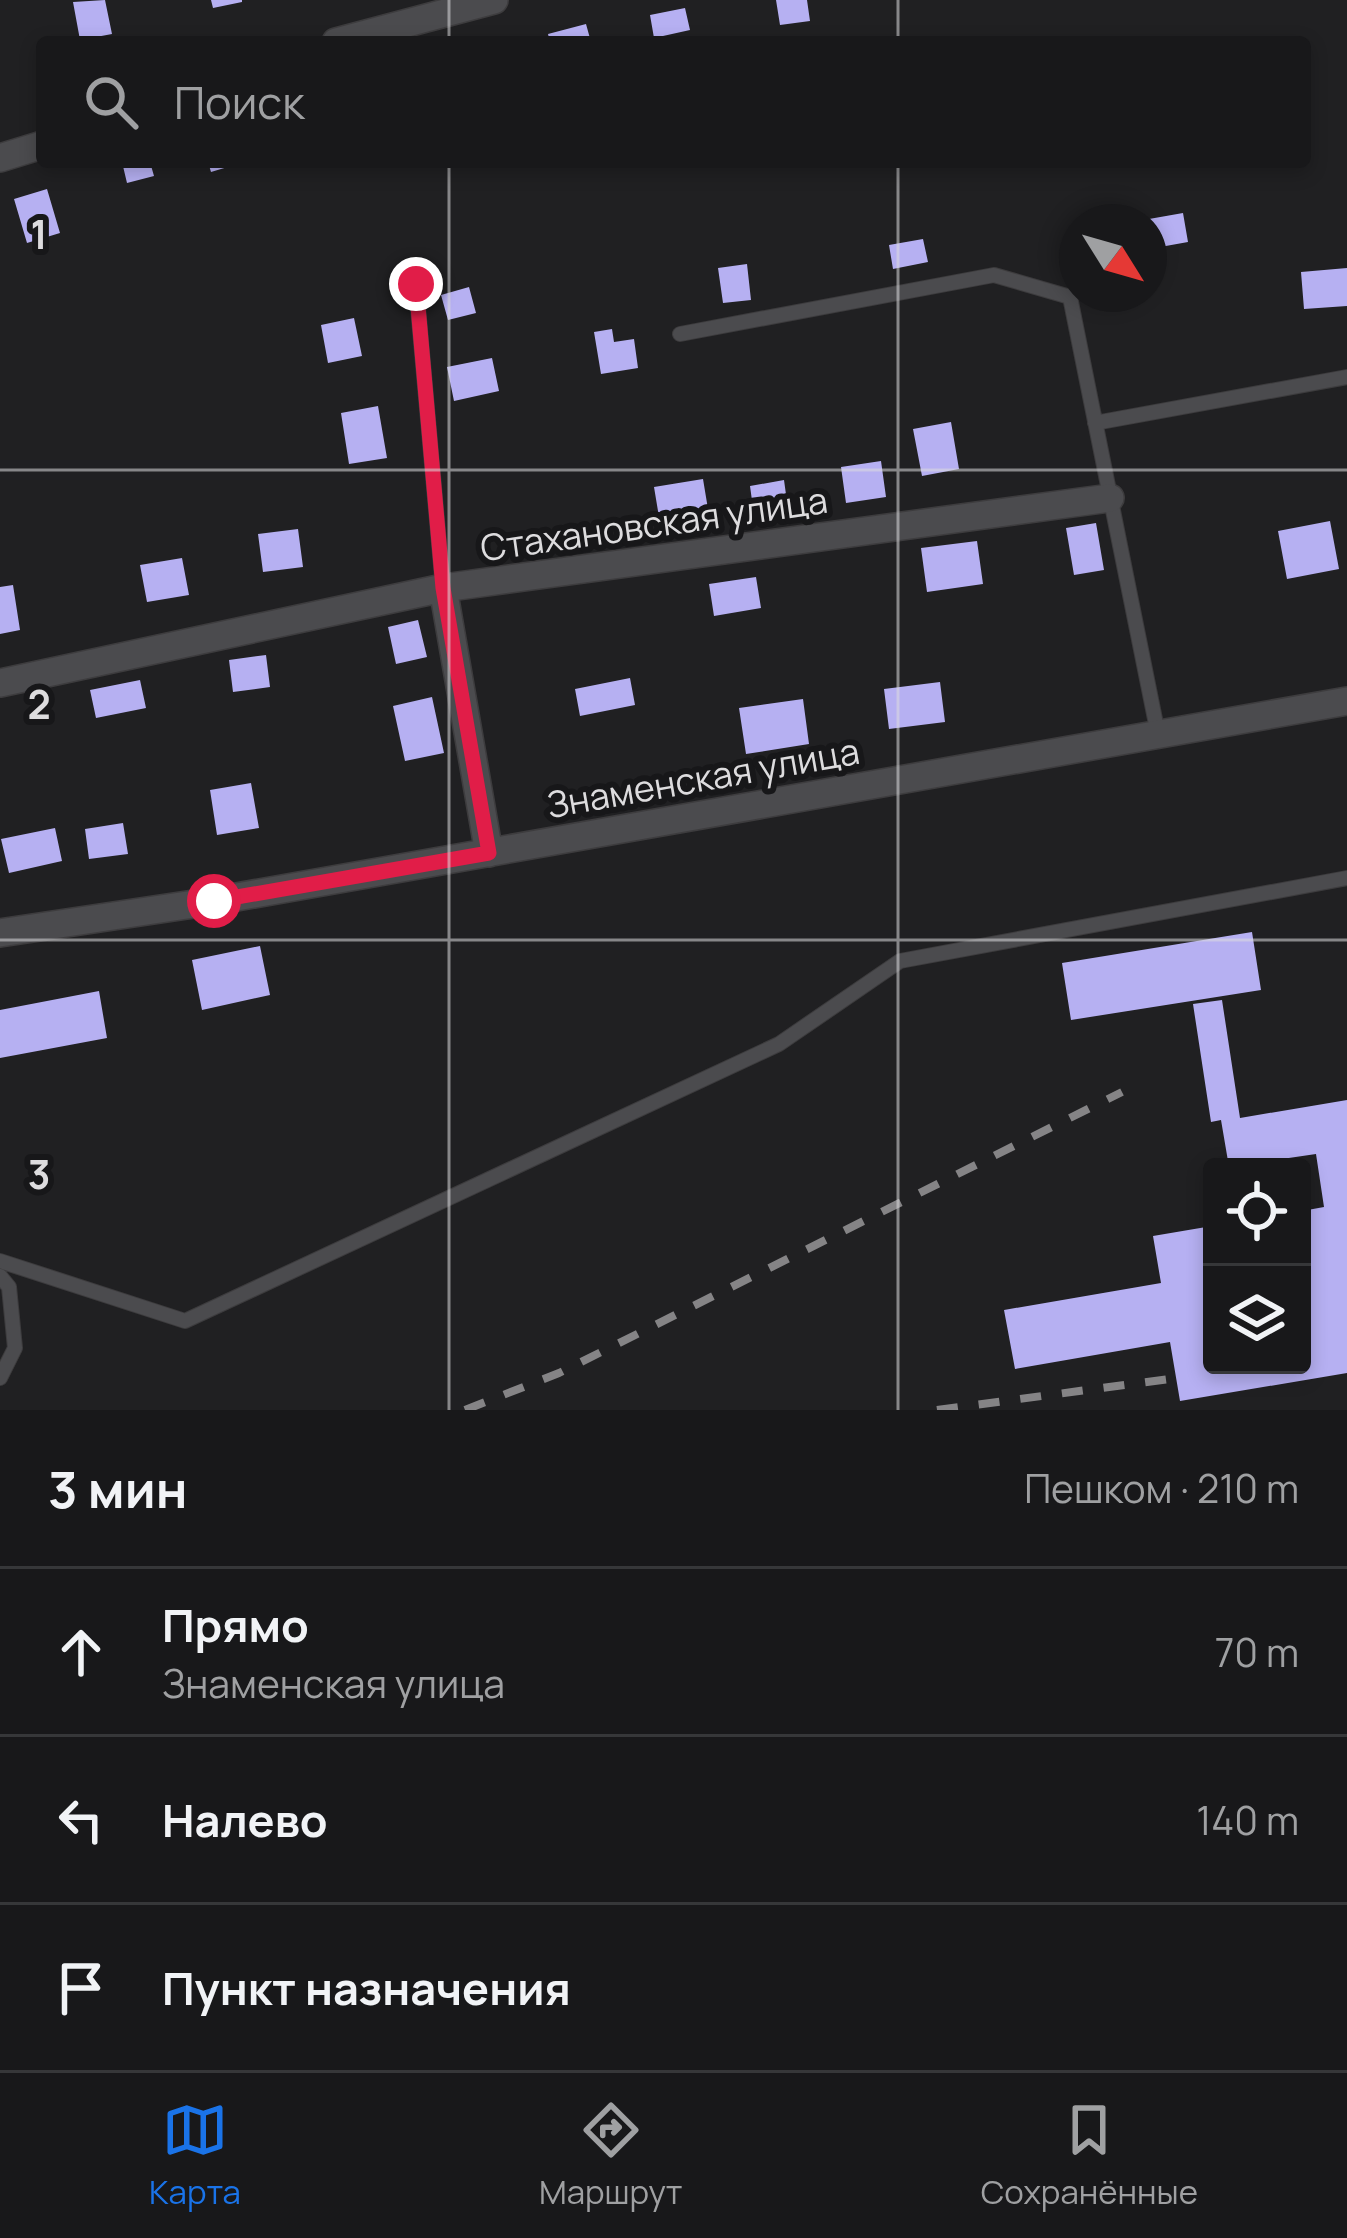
<!DOCTYPE html>
<html lang="ru">
<meta charset="utf-8">
<style>
:root{--surface:#18181a;--page:#212123;--text:#f1f3f6;--muted:#9fa0a2;--line:#363739;--accent:#1a73e8}
body{margin:0;font-family:Manrope,sans-serif;background:var(--page);color:var(--text)}
.controls{position:absolute;right:36px;bottom:36px;display:grid;overflow:hidden;border-radius:12px;box-shadow:0 6px 18px #0003}
.controls button{width:108px;height:108px;display:grid;place-items:center;padding:0;border:0;border-bottom:3px solid var(--line);background:var(--surface);color:var(--text);font:60px sans-serif}
.compass{position:absolute;left:1059px;top:204px;width:108px;height:108px;border-radius:50%;background:var(--surface);box-shadow:0 6px 18px #0003;rotate:127deg}
.stop{position:absolute;width:36px;height:36px;margin:-27px;border:9px solid #e11d48;border-radius:50%;background:#fff}
.stop.end{background:#e11d48;border-color:#fff;box-shadow:0 3px 12px #0008}
.list{margin:0;padding:0;list-style:none}
h2{display:flex;justify-content:space-between;align-items:center;height:156px;margin:0;padding:0 48px;font-size:51px}
h2 small{font-size:39px;font-weight:400;color:var(--muted)}
.list li{display:grid;grid-template-columns:78px 1fr auto;gap:36px;align-items:center;box-sizing:border-box;height:168px;padding:0 48px;border-top:3px solid var(--line)}
.list b{display:block;font-size:45px;white-space:nowrap}
.list p{margin:0;font-size:39px;white-space:nowrap;color:var(--muted)}
.list em{font-size:39px;font-style:normal;color:var(--muted)}
.icon{flex:none;width:66px;height:66px;fill:none;stroke:currentColor;stroke-width:2;stroke-linecap:round;stroke-linejoin:round}
.map{position:relative;flex:none;width:1347px;height:1410px;overflow:hidden}
.search{position:absolute;background:var(--surface);box-shadow:0 6px 18px #0003;left:36px;right:36px;top:36px;height:132px;display:flex;align-items:center;gap:30px;box-sizing:border-box;padding:0 42px;border-radius:12px;color:var(--muted);font-size:45px}
.sheet{height:660px;background:var(--surface)}
nav{display:flex;justify-content:space-around;align-items:center;box-sizing:border-box;height:168px;border-top:3px solid var(--line);background:var(--surface);font-size:33px;color:var(--muted)}
nav a{display:grid;justify-items:center;gap:6px}
nav .on{color:var(--accent)}
.map>svg:first-child{display:block}
.building{fill:#b6b0f2}
.lines{fill:none;stroke-linecap:round;stroke-linejoin:round}
.service-casing{stroke:#3d3c3e;stroke-width:16}
.minor-casing{stroke:#3d3c3e;stroke-width:30}
.service{stroke:#4b4b4e;stroke-width:14}
.minor{stroke:#4b4b4e;stroke-width:27}
.rail{stroke:#858486;stroke-width:8;stroke-dasharray:21 21;stroke-linecap:butt}
.route{stroke:#e11d48;stroke-width:15}
.grid{fill:none;stroke:#dddcde;stroke-width:3;stroke-opacity:0.55}
.labels{text-anchor:middle;stroke-width:12;stroke-linejoin:round;paint-order:stroke}
.street-label{font-size:36px;fill:#dddcde;stroke:#171719}
.grid-label{font-size:39px;text-anchor:middle;font-weight:bold;fill:#dddcde;stroke:#171719;stroke-width:12;stroke-linejoin:round;paint-order:stroke}
</style>
<div class="map">
<svg width="1347" height="1410" viewBox="0 0 1347 1410">
<rect width="100%" height="100%" fill="#202022"/>
<!-- building -->
<path class="building" d="M 105,0 L 112,34 L 80,40 L 73,2 Z
M 211,0 L 242,0 L 242,2 L 213,8 Z
M 776,0 L 807,0 L 810,21 L 780,25 Z
M 685,8 L 690,30 L 654,38 L 650,15 Z
M 586,24 L 591,42 L 550,42 L 548,34 Z
M 122,162 L 150,162 L 154,176 L 127,183 Z
M 208,162 L 241,162 L 241,163 L 211,172 Z
M 47,189 L 60,233 L 27,243 L 14,199 Z
M 1183,213 L 1188,242 L 1149,249 L 1149,219 Z
M 923,239 L 928,262 L 893,269 L 889,245 Z
M 747,264 L 751,300 L 723,303 L 718,268 Z
M 1347,268 L 1347,306 L 1304,309 L 1301,272 Z
M 469,287 L 476,313 L 448,320 L 441,295 Z
M 354,318 L 362,356 L 328,363 L 321,325 Z
M 612,329 L 614,342 L 634,339 L 638,368 L 601,374 L 594,332 Z
M 492,358 L 499,391 L 454,401 L 447,367 Z
M 378,406 L 387,458 L 349,464 L 341,413 Z
M 951,422 L 959,469 L 922,476 L 913,429 Z
M 881,461 L 886,497 L 846,503 L 841,467 Z
M 703,479 L 710,521 L 661,529 L 654,487 Z
M 784,480 L 788,509 L 754,515 L 750,486 Z
M 1330,521 L 1339,569 L 1287,579 L 1278,531 Z
M 1096,523 L 1104,570 L 1074,575 L 1066,528 Z
M 298,529 L 303,567 L 263,572 L 258,534 Z
M 977,541 L 983,584 L 927,592 L 921,548 Z
M 182,558 L 189,595 L 147,602 L 140,565 Z
M 756,577 L 761,608 L 714,616 L 709,584 Z
M 13,585 L 20,630 L 0,634 L 0,587 Z
M 418,620 L 427,657 L 396,664 L 388,627 Z
M 266,655 L 270,687 L 233,692 L 229,660 Z
M 630,678 L 635,705 L 580,716 L 575,689 Z
M 140,680 L 146,708 L 96,718 L 90,690 Z
M 940,682 L 945,722 L 889,729 L 884,689 Z
M 432,697 L 444,753 L 405,761 L 393,706 Z
M 803,699 L 809,744 L 746,754 L 739,708 Z
M 251,783 L 259,828 L 217,835 L 210,790 Z
M 123,823 L 128,854 L 89,859 L 85,829 Z
M 55,828 L 62,861 L 9,873 L 1,839 Z
M 1252,932 L 1261,990 L 1071,1020 L 1062,963 Z
M 260,946 L 270,995 L 202,1010 L 192,960 Z
M 99,991 L 107,1038 L 0,1058 L 0,1010 Z
M 1222,1000 L 1240,1118 L 1347,1100 L 1347,1373 L 1180,1401 L 1170,1342 L 1015,1369 L 1004,1310 L 1161,1283 L 1153,1236 L 1212,1226 L 1212,1365 L 1302,1365 L 1302,1211 L 1324,1207 L 1316,1154 L 1229,1167 L 1221,1120 L 1211,1122 L 1193,1004 Z"/>
<g class="lines">
<defs>
<path id="service" d="M 416,285 L 443,588
M 680,334 L 994,275 L 1070,297 L 1158,734
M 1095,423 L 1347,377
M 0,1261 L 185,1321 L 779,1044 L 900,961 L 1347,878
M 0,1276 L 9,1287 L 15,1348 L 0,1378"/>
<path id="minor" d="M 336,42 L 494,0
M 0,158 L 42,145
M 443,588 L 489,853
M 0,683 L 443,588 L 1110,498
M 0,933 L 214,901 L 1347,701"/>
</defs>
<!-- service casing -->
<use href="#service" class="service-casing"/>
<!-- minor casing -->
<use href="#minor" class="minor-casing"/>
<!-- service -->
<use href="#service" class="service"/>
<!-- minor -->
<use href="#minor" class="minor"/>
<!-- rail -->
<path class="rail" d="M 465,1410 L 559,1373 L 1122,1092
M 937,1410 L 1177,1378"/>
</g>
<g class="lines">
<!-- route -->
<path class="route" d="M 214,901 L 489,853 L 443,588 L 416,284"/>
</g>
<!-- grid -->
<path class="grid" d="M 449,0 L 449,42M 898,0 L 898,42M 449,162 L 449,1410M 898,162 L 898,1410M 0,470 L 1347,470M 0,940 L 1347,940"/>
<g class="labels">
<!-- street labels -->
<g class="street-label">
<text transform="translate(654 524) rotate(-8)" y="13">Стахановская улица</text>
<text transform="translate(703 778) rotate(-10)" y="13">Знаменская улица</text>
</g>
</g>
<g class="grid-label">
<text x="39" y="249">1</text>
<text x="39" y="719">2</text>
<text x="39" y="1189">3</text>
</g>
</svg>
<div class="controls">
<button><svg class="icon" aria-label="locate" viewBox="0 0 24 24"><circle cx="12" cy="12" r="6"/><path d="M12 2v4M12 18v4M2 12h4M18 12h4"/></svg></button>
<button><svg class="icon" aria-label="layers" viewBox="0 0 24 24"><path d="M12 4l9 5-9 5-9-5zM3 14l9 5 9-5"/></svg></button>
</div>
<svg class="compass" viewBox="-18 -18 36 36"><path d="M0-13l5 13h-10z" fill="#e53935"/><path d="M0 13l5-13h-10z" fill="#9fa0a2"/></svg>
<div class="stop" style="left:214px;top:901px"></div>
<div class="stop end" style="left:416px;top:284px"></div>
<div class="search"><svg class="icon" aria-label="search" viewBox="0 0 24 24"><circle cx="10" cy="10" r="6"/><path d="M15 15l6 6"/></svg>Поиск</div>
</div>
<section class="sheet">
<h2>3 мин<small>Пешком · 210 m</small></h2>
<ul class="list">
<li><svg class="icon" aria-label="ahead" viewBox="0 0 24 24"><path d="M12 20V5M6 11l6-6 6 6"/></svg><div><b>Прямо</b><p>Знаменская улица</p></div><em>70 m</em></li>
<li><svg class="icon" aria-label="left" viewBox="0 0 24 24"><path d="M17 20v-9H6M10 6l-5 5 5 5"/></svg><div><b>Налево</b></div><em>140 m</em></li>
<li><svg class="icon" aria-label="arrive" viewBox="0 0 24 24"><path d="M6 21V4h12l-3 4 3 4H6"/></svg><div><b>Пункт назначения</b></div></li>
</ul>
</section>
<nav>
<a class="on"><svg class="icon" aria-label="map" viewBox="0 0 24 24"><path d="M3 6l6-2 6 2 6-2v14l-6 2-6-2-6 2zM9 4v14M15 6v14"/></svg>Карта</a>
<a><svg class="icon" aria-label="directions" viewBox="0 0 24 24"><path d="M12 3l9 9-9 9-9-9zM9 14v-3h6M13 9l2 2-2 2"/></svg>Маршрут</a>
<a><svg class="icon" aria-label="saved" viewBox="0 0 24 24"><path d="M7 4h10v16l-5-4-5 4z"/></svg>Сохранённые</a>
</nav>
